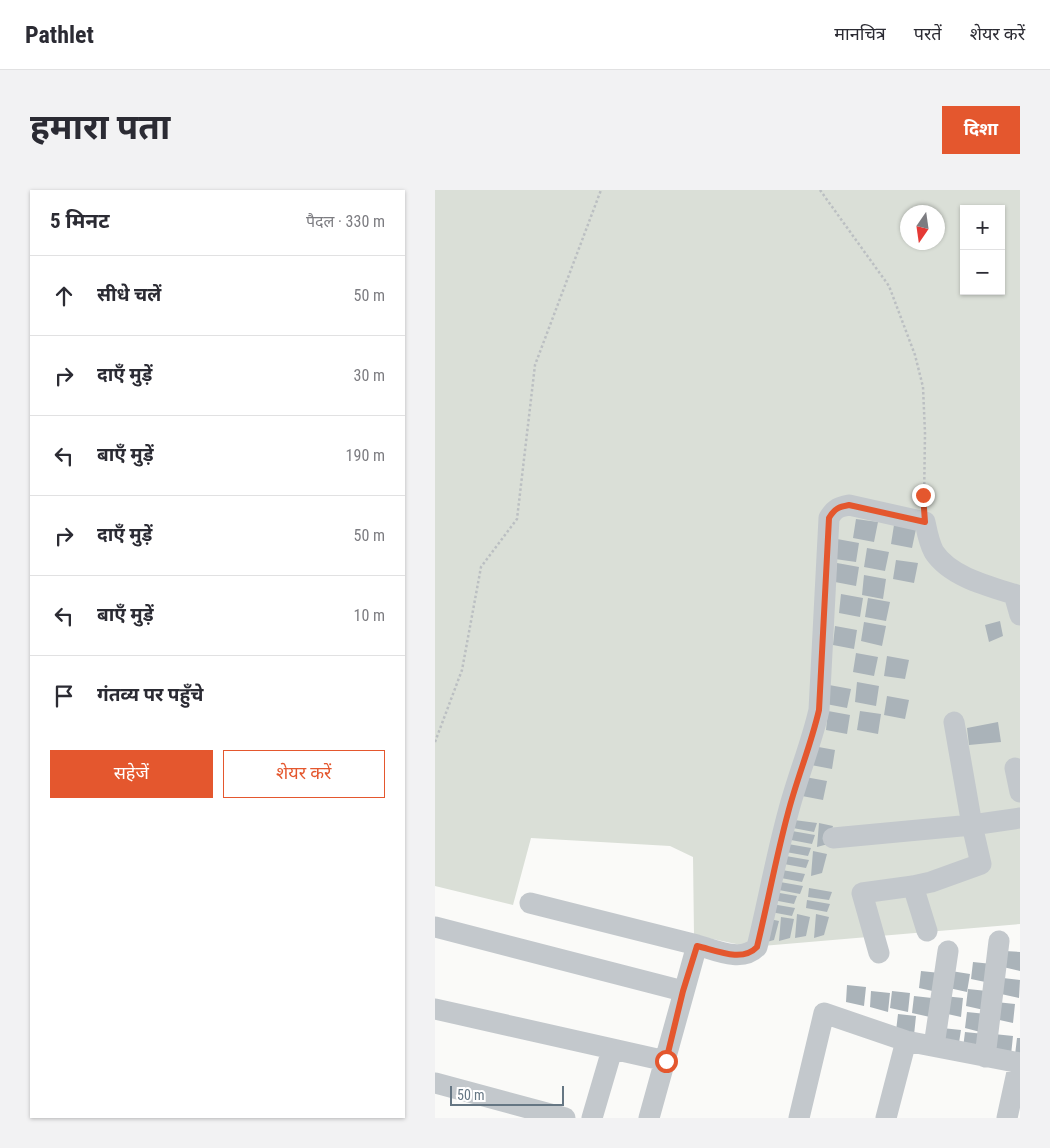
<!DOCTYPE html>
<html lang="hi">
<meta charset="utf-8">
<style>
:root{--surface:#fff;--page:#f2f2f3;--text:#2b2b33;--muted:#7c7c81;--line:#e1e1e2;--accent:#e4572e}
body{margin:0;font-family:"Roboto Condensed","Noto Sans Devanagari",sans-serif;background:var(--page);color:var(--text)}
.controls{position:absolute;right:15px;top:15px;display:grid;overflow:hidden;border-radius:0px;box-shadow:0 1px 4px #0004}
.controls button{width:45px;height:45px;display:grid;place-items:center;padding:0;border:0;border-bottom:1px solid var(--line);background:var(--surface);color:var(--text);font:25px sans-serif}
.compass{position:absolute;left:465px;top:15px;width:45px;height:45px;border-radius:50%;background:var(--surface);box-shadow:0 1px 4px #0004;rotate:193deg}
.scale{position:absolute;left:15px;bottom:12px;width:114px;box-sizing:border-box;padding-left:5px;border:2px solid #657683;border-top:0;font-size:14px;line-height:18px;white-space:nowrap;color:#657683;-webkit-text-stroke:4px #fff;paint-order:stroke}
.stop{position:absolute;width:15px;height:15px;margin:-11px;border:4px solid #e4572e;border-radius:50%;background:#fff}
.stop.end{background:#e4572e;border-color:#fff;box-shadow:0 1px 5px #0008}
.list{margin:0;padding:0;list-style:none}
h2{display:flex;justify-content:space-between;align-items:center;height:65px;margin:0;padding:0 20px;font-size:21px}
h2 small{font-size:16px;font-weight:400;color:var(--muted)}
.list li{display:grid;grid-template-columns:32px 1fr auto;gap:15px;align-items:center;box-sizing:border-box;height:80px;padding:0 20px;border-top:1px solid var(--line)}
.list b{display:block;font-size:19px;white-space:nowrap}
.list em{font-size:16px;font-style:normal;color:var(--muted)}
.actions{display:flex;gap:10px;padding:15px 20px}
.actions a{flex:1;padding:11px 0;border:1px solid var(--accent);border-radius:0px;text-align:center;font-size:18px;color:var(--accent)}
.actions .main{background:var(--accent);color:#fff}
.icon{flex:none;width:28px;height:28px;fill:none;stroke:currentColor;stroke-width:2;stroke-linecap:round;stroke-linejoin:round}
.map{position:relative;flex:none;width:585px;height:928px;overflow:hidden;border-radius:0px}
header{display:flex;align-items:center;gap:30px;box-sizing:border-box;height:70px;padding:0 25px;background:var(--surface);border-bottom:1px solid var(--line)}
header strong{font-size:24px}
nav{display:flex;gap:28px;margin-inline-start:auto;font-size:18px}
.intro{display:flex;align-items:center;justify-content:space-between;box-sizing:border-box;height:120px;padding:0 30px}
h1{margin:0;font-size:35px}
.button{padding:12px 22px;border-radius:0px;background:var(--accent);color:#fff;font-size:18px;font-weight:700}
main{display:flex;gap:30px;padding:0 30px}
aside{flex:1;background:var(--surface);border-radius:0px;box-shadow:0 1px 4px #0004}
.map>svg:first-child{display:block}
.green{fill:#dadfd7;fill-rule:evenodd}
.building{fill:#aab3b9}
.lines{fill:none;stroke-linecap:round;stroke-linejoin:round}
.path{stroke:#bbbfc2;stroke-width:2.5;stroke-dasharray:2.5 2.5;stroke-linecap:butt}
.minor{stroke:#c3c8cc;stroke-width:21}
.route{stroke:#e4572e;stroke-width:6}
</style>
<header>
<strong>Pathlet</strong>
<nav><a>मानचित्र</a><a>परतें</a><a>शेयर करें</a></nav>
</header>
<div class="intro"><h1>हमारा पता</h1><a class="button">दिशा</a></div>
<main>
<aside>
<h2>5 मिनट<small>पैदल · 330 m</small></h2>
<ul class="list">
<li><svg class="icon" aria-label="ahead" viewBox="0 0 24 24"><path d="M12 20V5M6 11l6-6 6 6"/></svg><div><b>सीधे चलें</b></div><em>50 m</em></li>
<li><svg class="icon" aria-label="right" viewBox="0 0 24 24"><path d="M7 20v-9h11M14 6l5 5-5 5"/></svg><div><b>दाएँ मुड़ें</b></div><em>30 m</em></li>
<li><svg class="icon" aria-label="left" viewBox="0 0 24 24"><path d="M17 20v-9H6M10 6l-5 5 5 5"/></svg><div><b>बाएँ मुड़ें</b></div><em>190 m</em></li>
<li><svg class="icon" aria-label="right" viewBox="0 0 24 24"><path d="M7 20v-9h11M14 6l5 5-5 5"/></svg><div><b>दाएँ मुड़ें</b></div><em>50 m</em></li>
<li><svg class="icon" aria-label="left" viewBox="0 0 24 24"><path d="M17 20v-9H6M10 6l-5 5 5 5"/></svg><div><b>बाएँ मुड़ें</b></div><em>10 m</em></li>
<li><svg class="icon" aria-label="arrive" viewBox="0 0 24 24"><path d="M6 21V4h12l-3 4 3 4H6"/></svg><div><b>गंतव्य पर पहुँचे</b></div></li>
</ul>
<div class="actions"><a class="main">सहेजें</a><a>शेयर करें</a></div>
</aside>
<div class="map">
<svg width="585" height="928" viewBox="0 0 585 928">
<rect width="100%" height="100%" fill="#fafaf8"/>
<!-- green -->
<path class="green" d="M 0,0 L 585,0 L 585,734 L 315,757 L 259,745 L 258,667 L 235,656 L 96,648 L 78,715 L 0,696 ZM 529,19 L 566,19 L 566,101 L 529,101 ZM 472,22 L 502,22 L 502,52 L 472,52 Z"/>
<!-- building -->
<path class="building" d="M 421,329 L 443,332 L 439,352 L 418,348 Z
M 459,335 L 481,339 L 477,358 L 456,354 Z
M 402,349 L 424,353 L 421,372 L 400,369 Z
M 432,358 L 454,362 L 450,381 L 429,377 Z
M 461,370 L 483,373 L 479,393 L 458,389 Z
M 402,373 L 424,377 L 421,396 L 400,392 Z
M 429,385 L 451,389 L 448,409 L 427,405 Z
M 406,404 L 428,408 L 425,427 L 404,423 Z
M 433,408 L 455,412 L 451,431 L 430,427 Z
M 565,431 L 568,446 L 554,452 L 550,435 Z
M 429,432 L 451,436 L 447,456 L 426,451 Z
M 400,436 L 422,440 L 419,459 L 398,455 Z
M 421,463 L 443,467 L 439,486 L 418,482 Z
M 452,466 L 474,470 L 470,489 L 449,486 Z
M 422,492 L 444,496 L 441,516 L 420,512 Z
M 394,495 L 416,499 L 412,518 L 391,514 Z
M 452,506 L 474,510 L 470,529 L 449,525 Z
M 393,521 L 415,525 L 412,544 L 391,540 Z
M 425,521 L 446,524 L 443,544 L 422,540 Z
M 563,532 L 566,552 L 534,555 L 532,538 Z
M 378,556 L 400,560 L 397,579 L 376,575 Z
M 370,587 L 392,591 L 388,610 L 367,606 Z
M 359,630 L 382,633 L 379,642 L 358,638 Z
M 384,633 L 398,636 L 393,654 L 382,657 Z
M 357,641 L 380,645 L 377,654 L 356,650 Z
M 353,654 L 376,658 L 373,666 L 351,662 Z
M 378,661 L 392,664 L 387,683 L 376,686 Z
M 351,666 L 374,670 L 371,678 L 349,674 Z
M 347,680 L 370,684 L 367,692 L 346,688 Z
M 345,692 L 368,696 L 365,704 L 344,700 Z
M 374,698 L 397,702 L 394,710 L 373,707 Z
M 339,702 L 362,706 L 359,714 L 338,710 Z
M 372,710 L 395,714 L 392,722 L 371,718 Z
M 337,714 L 360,718 L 357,726 L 336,722 Z
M 362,724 L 375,727 L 371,746 L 360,748 Z
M 381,724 L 394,727 L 389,745 L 379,748 Z
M 346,727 L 359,729 L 355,748 L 344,751 Z
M 330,728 L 344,731 L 339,750 L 328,753 Z
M 570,761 L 585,762 L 585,781 L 568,777 Z
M 538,772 L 557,774 L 555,793 L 536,789 Z
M 486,781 L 505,783 L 502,802 L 484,798 Z
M 516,781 L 535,784 L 532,802 L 514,798 Z
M 568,788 L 585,790 L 584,808 L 566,804 Z
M 412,795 L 431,797 L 429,816 L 411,812 Z
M 533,799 L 552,801 L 549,820 L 531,816 Z
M 436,801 L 455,803 L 453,822 L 435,817 Z
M 457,801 L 475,803 L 473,822 L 455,818 Z
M 479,806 L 497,808 L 495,827 L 477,823 Z
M 509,806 L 528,808 L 526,827 L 508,823 Z
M 561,812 L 580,814 L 578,833 L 560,829 Z
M 532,822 L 551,824 L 549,843 L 530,838 Z
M 463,824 L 481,826 L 479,845 L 461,841 Z
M 507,838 L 526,840 L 523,859 L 505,854 Z
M 530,842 L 549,844 L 546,863 L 528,858 Z
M 559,844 L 578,846 L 576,865 L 558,861 Z
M 582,848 L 585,848 L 585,866 L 580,865 Z"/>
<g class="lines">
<!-- path -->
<path class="path" d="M 385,0 L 454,96 L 480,165 L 488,197 L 490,243 L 489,313
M 0,552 L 27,480 L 46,377 L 82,329 L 100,175 L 166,0"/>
<!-- minor -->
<path class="minor" d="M 579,404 L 585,425
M 580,578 L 585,602
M 398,648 L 537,635 L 585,628
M 478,696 L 492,741
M 95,713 L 262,755
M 0,737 L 248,801
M 444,763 L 427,703 L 478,696 L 496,692 L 546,674 L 537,635 L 519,532
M 0,819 L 231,871
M 499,856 L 513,761
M 550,867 L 564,751
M 0,893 L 130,928
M 157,928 L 177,860
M 214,928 L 262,755 C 280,760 307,773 322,757 C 333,712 341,667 353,623 C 362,588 376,555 384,520 L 394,328 C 400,318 404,317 414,315 L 490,332 C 492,342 494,353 499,362 C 516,388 557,397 585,406
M 364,928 L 389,823 L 471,851 L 585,873
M 451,928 L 471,851
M 572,928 L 584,873"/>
</g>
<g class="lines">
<!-- route -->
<path class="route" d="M 231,871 L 248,801 L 262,756 C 280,760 307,773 322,757 C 333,712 341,667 353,623 C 362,588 376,555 384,520 L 394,328 C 400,318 404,317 414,315 L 490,332 L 488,305"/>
</g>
</svg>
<div class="controls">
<button>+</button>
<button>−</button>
</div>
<svg class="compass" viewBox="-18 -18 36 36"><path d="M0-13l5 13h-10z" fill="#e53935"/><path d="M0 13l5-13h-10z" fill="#7c7c81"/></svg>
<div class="scale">50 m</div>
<div class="stop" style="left:231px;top:871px"></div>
<div class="stop end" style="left:488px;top:305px"></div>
</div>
</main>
